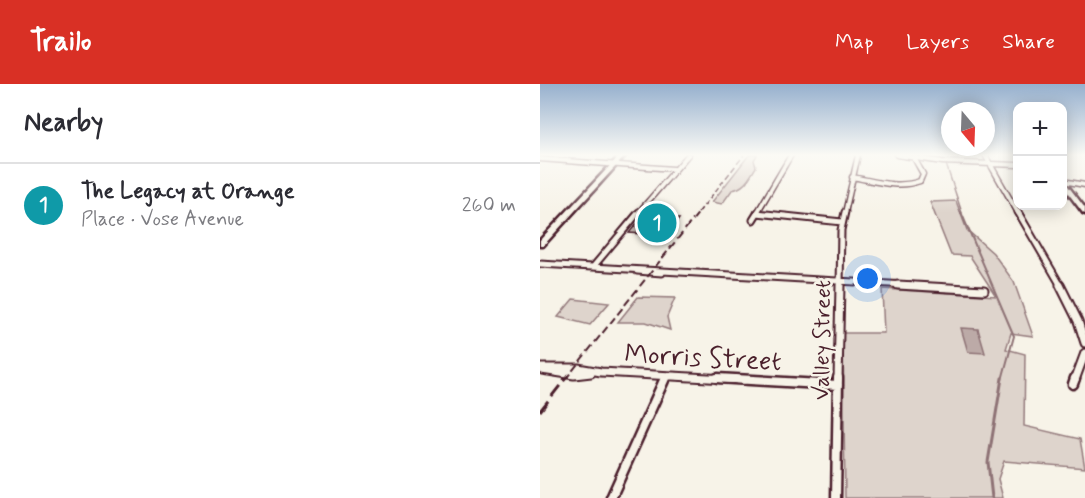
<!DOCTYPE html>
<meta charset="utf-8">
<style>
:root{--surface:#fff;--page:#f2f2f3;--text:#2b2b33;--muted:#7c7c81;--line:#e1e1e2;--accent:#d93025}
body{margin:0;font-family:Mynerve,sans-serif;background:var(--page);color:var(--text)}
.controls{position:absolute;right:18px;top:18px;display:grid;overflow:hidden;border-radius:12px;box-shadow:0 3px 15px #0003}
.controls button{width:54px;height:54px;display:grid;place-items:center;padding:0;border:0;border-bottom:2px solid var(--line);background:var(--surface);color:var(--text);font:30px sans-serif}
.compass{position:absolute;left:401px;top:18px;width:54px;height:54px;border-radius:50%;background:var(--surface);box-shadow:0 3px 15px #0003;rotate:161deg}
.you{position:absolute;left:328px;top:195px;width:21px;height:21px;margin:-15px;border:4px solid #fff;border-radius:50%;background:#1a73e8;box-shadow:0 0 0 9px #1a73e833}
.badge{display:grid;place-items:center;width:39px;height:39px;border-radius:50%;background:var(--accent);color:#fff;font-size:20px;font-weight:700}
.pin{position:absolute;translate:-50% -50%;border:3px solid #fff;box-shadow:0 2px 6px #0006}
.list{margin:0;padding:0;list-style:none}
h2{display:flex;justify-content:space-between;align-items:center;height:78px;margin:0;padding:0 24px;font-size:26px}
h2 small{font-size:20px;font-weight:400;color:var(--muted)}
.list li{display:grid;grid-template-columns:39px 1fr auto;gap:18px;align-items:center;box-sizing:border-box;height:84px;padding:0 24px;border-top:2px solid var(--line)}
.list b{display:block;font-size:22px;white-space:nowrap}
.list p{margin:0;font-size:20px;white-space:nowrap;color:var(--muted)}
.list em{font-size:20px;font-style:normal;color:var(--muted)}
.map{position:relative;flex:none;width:545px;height:414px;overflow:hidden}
header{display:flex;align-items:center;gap:36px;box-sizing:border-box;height:84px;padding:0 30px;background:var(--accent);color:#fff}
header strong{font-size:28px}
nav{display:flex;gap:33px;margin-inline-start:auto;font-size:21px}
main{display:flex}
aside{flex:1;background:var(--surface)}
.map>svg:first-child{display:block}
.green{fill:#ded4cc;stroke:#947a7c;stroke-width:1.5}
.water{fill:#bcaaa7;stroke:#8e7275;stroke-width:1.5}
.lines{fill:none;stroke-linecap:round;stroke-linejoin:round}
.stream-far2{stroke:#8e7275;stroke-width:1.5}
.stream-far1{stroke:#8e7275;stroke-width:2}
.stream{stroke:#8e7275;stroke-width:3}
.building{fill:#ccbfb9;stroke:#4a1f2b;stroke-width:1.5}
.street-far3-casing{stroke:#4a1f2b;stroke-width:7}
.street-far2-casing{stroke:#4a1f2b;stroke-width:9}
.street-far1-casing{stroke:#4a1f2b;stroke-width:11}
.street-casing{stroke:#4a1f2b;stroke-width:13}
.secondary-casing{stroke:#4a1f2b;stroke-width:5}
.street-far3{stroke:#f7f3e8;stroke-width:4}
.street-far2{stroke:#f7f3e8;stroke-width:5}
.street-far1{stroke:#f7f3e8;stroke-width:7}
.street{stroke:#f7f3e8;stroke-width:8}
.secondary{fill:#f7f3e8;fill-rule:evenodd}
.rail-far2{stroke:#4a1f2b;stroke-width:1.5;stroke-dasharray:6 3;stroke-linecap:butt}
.rail-far1{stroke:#4a1f2b;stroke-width:2;stroke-dasharray:8 4;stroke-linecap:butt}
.rail{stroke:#4a1f2b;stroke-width:3;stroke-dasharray:13 6;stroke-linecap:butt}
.labels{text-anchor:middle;stroke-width:5;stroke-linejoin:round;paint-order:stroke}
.street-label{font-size:22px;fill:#4a1f2b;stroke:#f7f3e8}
.near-street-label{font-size:27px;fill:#4a1f2b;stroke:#f7f3e8}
</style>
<header>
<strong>Trailo</strong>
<nav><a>Map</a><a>Layers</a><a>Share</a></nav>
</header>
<main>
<aside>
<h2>Nearby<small></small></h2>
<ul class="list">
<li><span class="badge" style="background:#0f9aa8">1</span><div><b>The Legacy at Orange</b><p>Place · Vose Avenue</p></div><em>260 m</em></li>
</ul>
</aside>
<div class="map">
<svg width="545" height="414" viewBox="0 0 545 414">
<rect width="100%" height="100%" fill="#f7f3e8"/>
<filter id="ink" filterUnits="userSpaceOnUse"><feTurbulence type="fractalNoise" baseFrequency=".0167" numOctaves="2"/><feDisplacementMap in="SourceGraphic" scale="12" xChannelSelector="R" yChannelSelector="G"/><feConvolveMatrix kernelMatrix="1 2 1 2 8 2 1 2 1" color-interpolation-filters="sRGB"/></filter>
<g filter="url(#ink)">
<!-- green -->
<path class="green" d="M 209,71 L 217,71 L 214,76 L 216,83 C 209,94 205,104 192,106 L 182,120 L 172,118 Z
M 416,117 L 427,146 L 453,169 L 474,198 L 493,252 L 471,249 L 466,265 L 485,270 L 484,342 L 540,355 L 545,384 L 464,377 L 458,395 L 463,414 L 305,414 L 303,249 L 344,249 L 342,205 L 456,212 L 430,172 L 411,171 L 390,118 Z
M 98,213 L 135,214 L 127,233 L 130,246 L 106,238 L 78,238 Z
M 33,215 L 69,219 L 50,241 L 18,233 Z"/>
<!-- water -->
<path class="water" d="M 421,244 L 438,245 L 445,269 L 428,268 Z"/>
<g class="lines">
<!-- stream-far2 -->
<path class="stream-far2" d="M 405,77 L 422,129"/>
<!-- stream-far1 -->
<path class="stream-far1" d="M 421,128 L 474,252 L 462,296"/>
<!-- stream -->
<path class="stream" d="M 452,414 L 448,378 L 462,294"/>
</g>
<!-- building -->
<path class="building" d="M 102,133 L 139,135 L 133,143 L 124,143 L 119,151 L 89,149 Z"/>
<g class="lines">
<defs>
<path id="street-far3" d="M 357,71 L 403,78 L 478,81
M 445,71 L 478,129
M 0,75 L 134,85
M 312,93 C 335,97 357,105 380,97 L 383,90 L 374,74
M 523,97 L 545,101
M 98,129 L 148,71
M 217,129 L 251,71
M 305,129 L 318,71"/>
<path id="street-far2" d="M 478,128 L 521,202
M 217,129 L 302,138
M 213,136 L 218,128
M 0,180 L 384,202
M 53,183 L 99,128
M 97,187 L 122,189
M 300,202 L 301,146 L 305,128"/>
<path id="street-far1" d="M 358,201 L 444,206
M 520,201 L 538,237 L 545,259
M 0,284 L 38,284 L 61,288 L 204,296
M 2,286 L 34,291 L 51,289
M 124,296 L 126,292
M 298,296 L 300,201
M 535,296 L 545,269"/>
<path id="street" d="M 177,294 L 298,301
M 533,300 L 535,294
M 71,414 L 125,294
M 296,414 L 298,294"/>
<path id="secondary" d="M 80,71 L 86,71 L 3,162 L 0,162 L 0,156 Z
M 522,94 L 545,124 L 545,130 L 543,129 L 522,101 Z"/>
</defs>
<!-- street-far3 casing -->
<use href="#street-far3" class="street-far3-casing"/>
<!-- street-far2 casing -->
<use href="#street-far2" class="street-far2-casing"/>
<!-- street-far1 casing -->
<use href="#street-far1" class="street-far1-casing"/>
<!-- street casing -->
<use href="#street" class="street-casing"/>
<!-- secondary casing -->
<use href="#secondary" class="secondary-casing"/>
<!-- street-far3 -->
<use href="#street-far3" class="street-far3"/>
<!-- street-far2 -->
<use href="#street-far2" class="street-far2"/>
<!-- street-far1 -->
<use href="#street-far1" class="street-far1"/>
<!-- street -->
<use href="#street" class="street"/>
<!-- secondary -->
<use href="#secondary" class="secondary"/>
<!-- rail-far2 -->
<path class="rail-far2" d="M 158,129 L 204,71"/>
<!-- rail-far1 -->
<path class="rail-far1" d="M 25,296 L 159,128"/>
<!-- rail -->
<path class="rail" d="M 0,327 L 26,294"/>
</g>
</g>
<!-- sky -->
<linearGradient id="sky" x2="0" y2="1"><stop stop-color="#96b0ce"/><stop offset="0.55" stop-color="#fbfaf5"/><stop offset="1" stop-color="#fbfaf5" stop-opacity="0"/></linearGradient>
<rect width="545" height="129" fill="url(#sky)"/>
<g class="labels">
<!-- street labels -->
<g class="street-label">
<text transform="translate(281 256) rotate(-89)" y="8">Valley Street</text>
</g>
<!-- near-street labels -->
<g class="near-street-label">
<text transform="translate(163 273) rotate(3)" y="9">Morris Street</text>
</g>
</g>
</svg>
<div class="controls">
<button>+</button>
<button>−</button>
</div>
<svg class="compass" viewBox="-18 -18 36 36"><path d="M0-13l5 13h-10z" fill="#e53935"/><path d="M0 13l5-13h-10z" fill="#7c7c81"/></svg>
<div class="you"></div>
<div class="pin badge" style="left:117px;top:139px;background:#0f9aa8">1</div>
</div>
</main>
